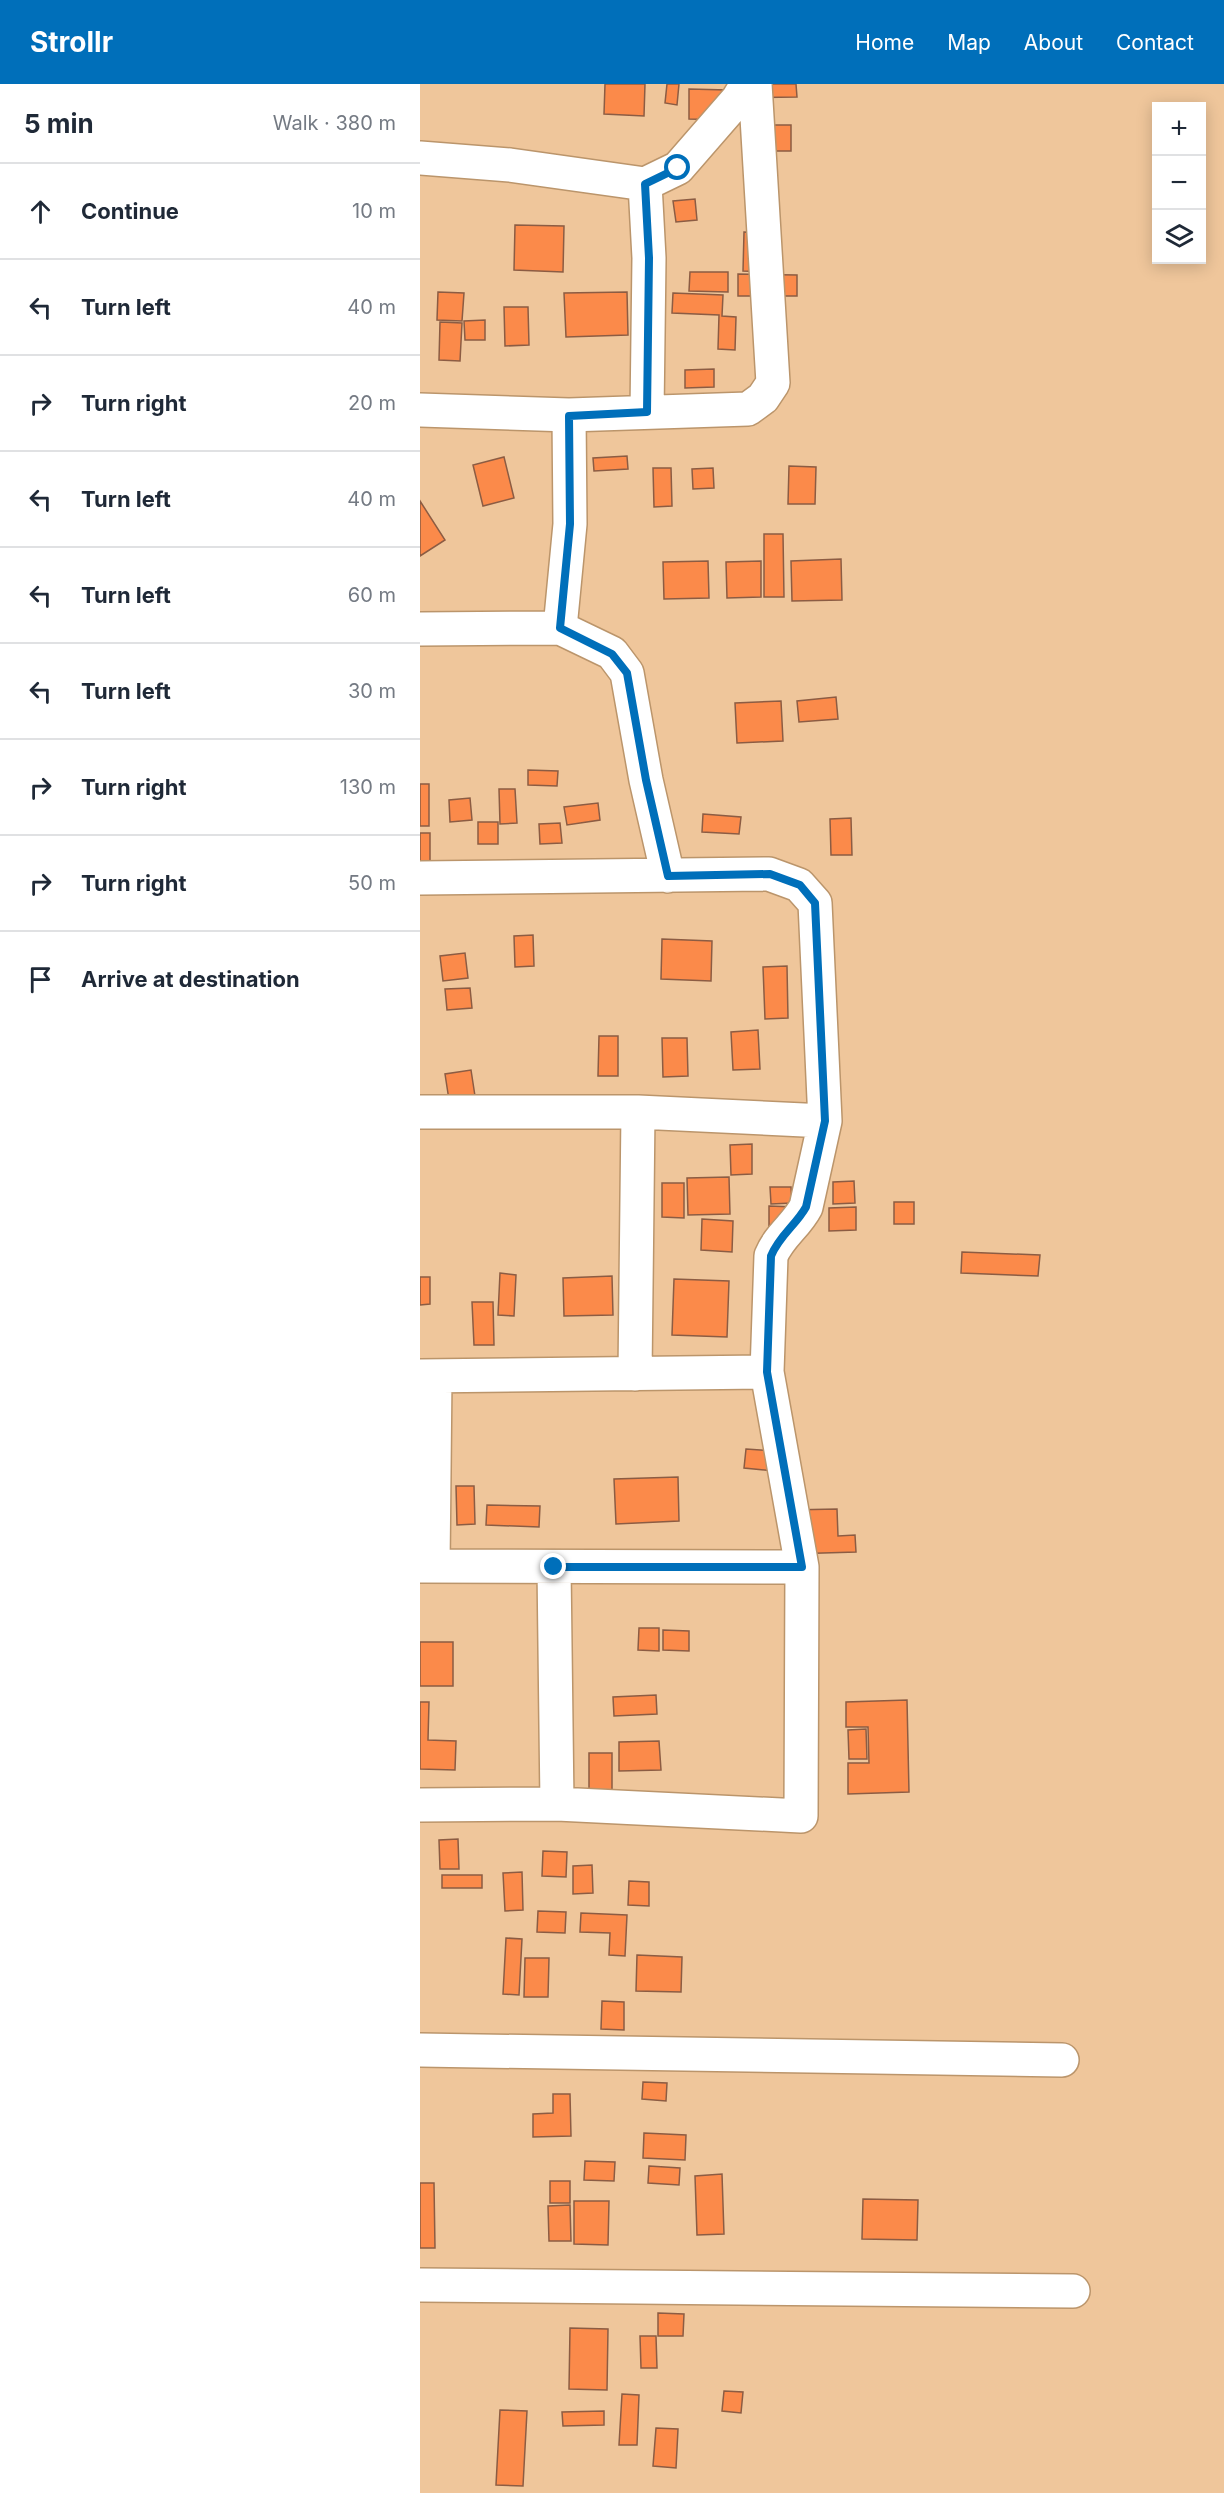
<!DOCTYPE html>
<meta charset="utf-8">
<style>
:root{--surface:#fff;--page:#f2f2f3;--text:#1f2937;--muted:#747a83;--line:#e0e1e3;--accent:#006fba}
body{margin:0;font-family:Inter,sans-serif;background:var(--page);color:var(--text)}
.controls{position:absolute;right:18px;top:18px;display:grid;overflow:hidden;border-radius:0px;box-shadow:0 3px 15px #0003}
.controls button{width:54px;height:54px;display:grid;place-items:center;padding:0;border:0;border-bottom:2px solid var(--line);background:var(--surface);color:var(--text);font:30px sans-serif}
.stop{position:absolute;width:18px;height:18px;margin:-14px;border:4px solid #006fba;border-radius:50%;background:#fff}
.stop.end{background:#006fba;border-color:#fff;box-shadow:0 2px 6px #0008}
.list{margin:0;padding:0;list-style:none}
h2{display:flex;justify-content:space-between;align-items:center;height:78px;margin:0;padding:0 24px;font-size:26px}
h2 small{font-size:20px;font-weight:400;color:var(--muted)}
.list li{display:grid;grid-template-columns:39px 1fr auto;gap:18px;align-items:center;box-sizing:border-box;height:96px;padding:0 24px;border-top:2px solid var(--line)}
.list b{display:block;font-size:22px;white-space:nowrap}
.list em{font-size:20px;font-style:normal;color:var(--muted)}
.icon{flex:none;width:33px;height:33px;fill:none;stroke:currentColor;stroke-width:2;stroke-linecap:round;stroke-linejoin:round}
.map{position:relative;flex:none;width:804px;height:2409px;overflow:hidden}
header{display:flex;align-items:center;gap:36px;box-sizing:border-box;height:84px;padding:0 30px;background:var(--accent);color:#fff}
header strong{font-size:28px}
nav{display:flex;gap:33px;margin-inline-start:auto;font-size:21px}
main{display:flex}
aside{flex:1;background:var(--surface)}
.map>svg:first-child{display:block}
.building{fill:#fb8a4a;stroke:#8c5c43;stroke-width:1.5}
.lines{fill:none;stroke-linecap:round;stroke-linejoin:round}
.minor-casing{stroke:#bb956b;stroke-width:36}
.minor{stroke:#fff;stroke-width:33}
.route{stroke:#006fba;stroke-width:8}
</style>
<header>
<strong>Strollr</strong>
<nav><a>Home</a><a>Map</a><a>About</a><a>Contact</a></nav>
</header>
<main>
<aside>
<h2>5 min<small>Walk · 380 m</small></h2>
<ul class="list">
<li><svg class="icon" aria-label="ahead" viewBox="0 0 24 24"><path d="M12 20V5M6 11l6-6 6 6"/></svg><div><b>Continue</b></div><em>10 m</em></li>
<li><svg class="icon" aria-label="left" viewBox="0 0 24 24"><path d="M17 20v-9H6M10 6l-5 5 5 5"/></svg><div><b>Turn left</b></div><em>40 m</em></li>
<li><svg class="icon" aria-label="right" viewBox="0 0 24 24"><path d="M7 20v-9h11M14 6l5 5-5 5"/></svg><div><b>Turn right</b></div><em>20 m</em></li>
<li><svg class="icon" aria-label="left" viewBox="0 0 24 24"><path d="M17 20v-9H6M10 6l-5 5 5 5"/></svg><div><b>Turn left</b></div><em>40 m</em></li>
<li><svg class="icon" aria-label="left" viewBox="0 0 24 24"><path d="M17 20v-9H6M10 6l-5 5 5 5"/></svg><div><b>Turn left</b></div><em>60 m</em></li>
<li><svg class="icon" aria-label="left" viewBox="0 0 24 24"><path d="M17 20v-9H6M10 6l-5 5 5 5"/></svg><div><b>Turn left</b></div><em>30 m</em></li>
<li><svg class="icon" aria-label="right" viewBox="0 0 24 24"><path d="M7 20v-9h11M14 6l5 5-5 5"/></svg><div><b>Turn right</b></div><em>130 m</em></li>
<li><svg class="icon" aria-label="right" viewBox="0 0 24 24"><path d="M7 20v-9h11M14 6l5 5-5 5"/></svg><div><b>Turn right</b></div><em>50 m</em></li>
<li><svg class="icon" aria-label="arrive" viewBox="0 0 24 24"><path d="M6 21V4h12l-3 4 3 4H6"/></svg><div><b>Arrive at destination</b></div></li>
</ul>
</aside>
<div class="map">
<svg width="804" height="2409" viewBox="0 0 804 2409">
<rect width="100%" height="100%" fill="#efc69b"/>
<!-- building -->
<path class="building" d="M 185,0 L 225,0 L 224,32 L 184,30 Z
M 247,0 L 259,0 L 257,21 L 245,19 Z
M 315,0 L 376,0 L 377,13 L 316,14 Z
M 269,5 L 307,6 L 307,36 L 269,35 Z
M 351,41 L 371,41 L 371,67 L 352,67 Z
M 275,115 L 277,136 L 256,138 L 253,117 Z
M 95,141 L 144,142 L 143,188 L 94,186 Z
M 324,148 L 349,149 L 348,188 L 323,187 Z
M 270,188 L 308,188 L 308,208 L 269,207 Z
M 318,190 L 377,191 L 377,212 L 318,212 Z
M 18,208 L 44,209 L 42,237 L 17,236 Z
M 207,208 L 208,251 L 146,253 L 144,209 Z
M 253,209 L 303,211 L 302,232 L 316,233 L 315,266 L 298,265 L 299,231 L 252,229 Z
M 84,223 L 108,223 L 109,261 L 85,262 Z
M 65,236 L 65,256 L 45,256 L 44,237 Z
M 20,238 L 42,239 L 40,277 L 19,276 Z
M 294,285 L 294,303 L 265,304 L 265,286 Z
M 207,372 L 208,385 L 174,387 L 173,374 Z
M 84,373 L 94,414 L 63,422 L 53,381 Z
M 369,382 L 396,383 L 395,420 L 368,420 Z
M 233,384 L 251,384 L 252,422 L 234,423 Z
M 293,384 L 294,404 L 273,405 L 272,385 Z
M 0,417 L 25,456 L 0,472 Z
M 344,450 L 363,450 L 364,513 L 344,513 Z
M 421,475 L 422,516 L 372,517 L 371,477 Z
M 288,477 L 289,514 L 244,515 L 243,478 Z
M 341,477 L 341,513 L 307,514 L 306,478 Z
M 416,613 L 418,635 L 379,638 L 377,617 Z
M 361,617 L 363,657 L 317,659 L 315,619 Z
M 108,686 L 138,687 L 137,702 L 108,701 Z
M 0,700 L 9,700 L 9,742 L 0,742 Z
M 79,705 L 95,705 L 97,739 L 80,740 Z
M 50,714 L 52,736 L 30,738 L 29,716 Z
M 178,719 L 180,736 L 147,741 L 144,723 Z
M 283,730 L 321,733 L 319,750 L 282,748 Z
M 431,734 L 432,771 L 411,771 L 410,735 Z
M 58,738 L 78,738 L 78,760 L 58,760 Z
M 140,739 L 142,759 L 120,760 L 119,740 Z
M 0,749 L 10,749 L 10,780 L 0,780 Z
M 113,851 L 114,882 L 95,883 L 94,852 Z
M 242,855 L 292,857 L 291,897 L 241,895 Z
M 45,869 L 48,894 L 23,897 L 20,872 Z
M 367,882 L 368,934 L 345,935 L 343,883 Z
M 50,904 L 52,924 L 27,926 L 25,905 Z
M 338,946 L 340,985 L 313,986 L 311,948 Z
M 179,952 L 198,952 L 198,992 L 178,992 Z
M 242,954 L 267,954 L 268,992 L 243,993 Z
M 51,986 L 55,1012 L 29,1016 L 25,990 Z
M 332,1060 L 332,1090 L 311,1091 L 310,1061 Z
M 309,1093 L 310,1130 L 268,1131 L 267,1094 Z
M 434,1097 L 435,1119 L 413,1120 L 413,1098 Z
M 242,1099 L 264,1099 L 264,1134 L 242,1133 Z
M 350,1103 L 371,1103 L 372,1119 L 351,1120 Z
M 474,1118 L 494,1118 L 494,1140 L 474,1140 Z
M 349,1122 L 375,1123 L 349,1148 Z
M 436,1123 L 436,1146 L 409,1147 L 409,1124 Z
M 282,1135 L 313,1137 L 312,1168 L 281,1166 Z
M 542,1168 L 620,1171 L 618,1192 L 541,1189 Z
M 80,1189 L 96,1191 L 94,1232 L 78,1231 Z
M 192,1192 L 193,1231 L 144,1232 L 143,1194 Z
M 0,1193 L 10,1193 L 10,1220 L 0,1221 Z
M 254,1195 L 309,1197 L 307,1253 L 252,1251 Z
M 52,1218 L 73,1218 L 74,1261 L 54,1261 Z
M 326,1365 L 366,1368 L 364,1388 L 324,1384 Z
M 258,1393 L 259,1437 L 196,1440 L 194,1395 Z
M 36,1402 L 54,1402 L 55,1440 L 37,1441 Z
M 67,1421 L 120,1422 L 119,1443 L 66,1441 Z
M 417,1425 L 418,1452 L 435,1451 L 436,1468 L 370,1470 L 369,1426 Z
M 219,1544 L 239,1544 L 239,1567 L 218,1566 Z
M 243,1546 L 269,1547 L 269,1567 L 243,1566 Z
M 0,1558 L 33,1558 L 33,1602 L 0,1602 Z
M 236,1611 L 237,1630 L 194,1632 L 193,1613 Z
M 487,1616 L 489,1708 L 428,1710 L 428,1679 L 449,1679 L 448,1643 L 426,1643 L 426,1618 Z
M 0,1618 L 9,1618 L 8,1656 L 36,1657 L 35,1686 L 0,1685 Z
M 446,1645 L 447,1675 L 429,1675 L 428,1646 Z
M 239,1657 L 241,1686 L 199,1687 L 199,1658 Z
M 169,1669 L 192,1669 L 192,1706 L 169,1706 Z
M 38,1755 L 39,1785 L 20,1785 L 19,1756 Z
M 123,1767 L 147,1768 L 146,1793 L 122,1792 Z
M 172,1781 L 173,1809 L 153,1810 L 153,1782 Z
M 102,1788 L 103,1826 L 85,1827 L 83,1789 Z
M 22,1791 L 62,1791 L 62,1804 L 22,1804 Z
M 209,1797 L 229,1798 L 229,1822 L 208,1821 Z
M 118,1827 L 146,1828 L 145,1849 L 117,1848 Z
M 161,1829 L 207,1831 L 205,1872 L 189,1871 L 190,1849 L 160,1848 Z
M 86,1854 L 102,1855 L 99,1911 L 83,1910 Z
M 217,1871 L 262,1873 L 261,1908 L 216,1907 Z
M 105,1874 L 129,1874 L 128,1913 L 104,1913 Z
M 182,1917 L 204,1918 L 204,1946 L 181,1945 Z
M 223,1998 L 247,1999 L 246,2017 L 222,2015 Z
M 133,2010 L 150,2010 L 151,2052 L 113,2053 L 113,2030 L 133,2029 Z
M 224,2049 L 266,2051 L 265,2076 L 223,2074 Z
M 165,2077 L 195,2078 L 194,2097 L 164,2096 Z
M 229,2082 L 260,2084 L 259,2101 L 228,2099 Z
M 302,2090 L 304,2150 L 277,2151 L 275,2092 Z
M 130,2097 L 150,2097 L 150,2119 L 130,2119 Z
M 0,2099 L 14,2099 L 15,2164 L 0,2164 Z
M 443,2115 L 498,2116 L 497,2156 L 442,2155 Z
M 154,2117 L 189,2117 L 188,2161 L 154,2160 Z
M 150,2121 L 151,2157 L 129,2157 L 128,2122 Z
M 238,2229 L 264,2230 L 263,2252 L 238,2252 Z
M 150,2244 L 188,2245 L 187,2306 L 149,2305 Z
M 220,2252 L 236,2252 L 237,2284 L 221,2284 Z
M 304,2307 L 323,2308 L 321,2329 L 302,2327 Z
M 202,2310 L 219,2311 L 217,2361 L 199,2361 Z
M 80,2326 L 107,2327 L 103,2402 L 76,2401 Z
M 184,2327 L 184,2341 L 143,2342 L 142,2328 Z
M 236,2344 L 258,2345 L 256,2384 L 233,2382 Z"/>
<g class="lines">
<defs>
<path id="minor" d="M 0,74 L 90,81 L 225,100
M 0,326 L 149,331 L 328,325 L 343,314 L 353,299 L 335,0
M 227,328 L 229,174 L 225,100 L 258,84 L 318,15 L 327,0
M 149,331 L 150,440 L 140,544 L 192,569 L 207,589 L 226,696 L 248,792
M 0,545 L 140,544
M 0,794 L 349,790 L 379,801 L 395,819 L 405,1037 L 386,1123 C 376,1142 359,1152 351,1172 L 347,1288 L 382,1483 L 381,1732 L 137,1720 L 0,1721
M 0,1028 L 218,1028 L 405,1037
M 215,1290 L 218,1028
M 0,1292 L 347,1288
M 0,1482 L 382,1483
M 13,1482 L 15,1292
M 134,1483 L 137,1720
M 0,1966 L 642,1976
M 0,2201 L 653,2207"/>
</defs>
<!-- minor casing -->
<use href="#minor" class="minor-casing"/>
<!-- minor -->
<use href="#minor" class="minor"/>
</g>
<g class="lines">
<!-- route -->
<path class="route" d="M 134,1483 L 382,1483 L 347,1288 L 351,1172 C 359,1152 376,1141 386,1123 L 405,1037 L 395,819 L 380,801 L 350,790 L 248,792 L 226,696 L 207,589 L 192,570 L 140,544 L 150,440 L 149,332 L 227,328 L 229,174 L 225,100 L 258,84"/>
</g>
</svg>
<div class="controls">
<button>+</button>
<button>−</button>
<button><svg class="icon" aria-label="layers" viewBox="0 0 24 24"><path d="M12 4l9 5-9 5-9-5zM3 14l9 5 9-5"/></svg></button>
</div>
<div class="stop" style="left:258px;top:84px"></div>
<div class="stop end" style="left:134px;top:1483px"></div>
</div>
</main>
